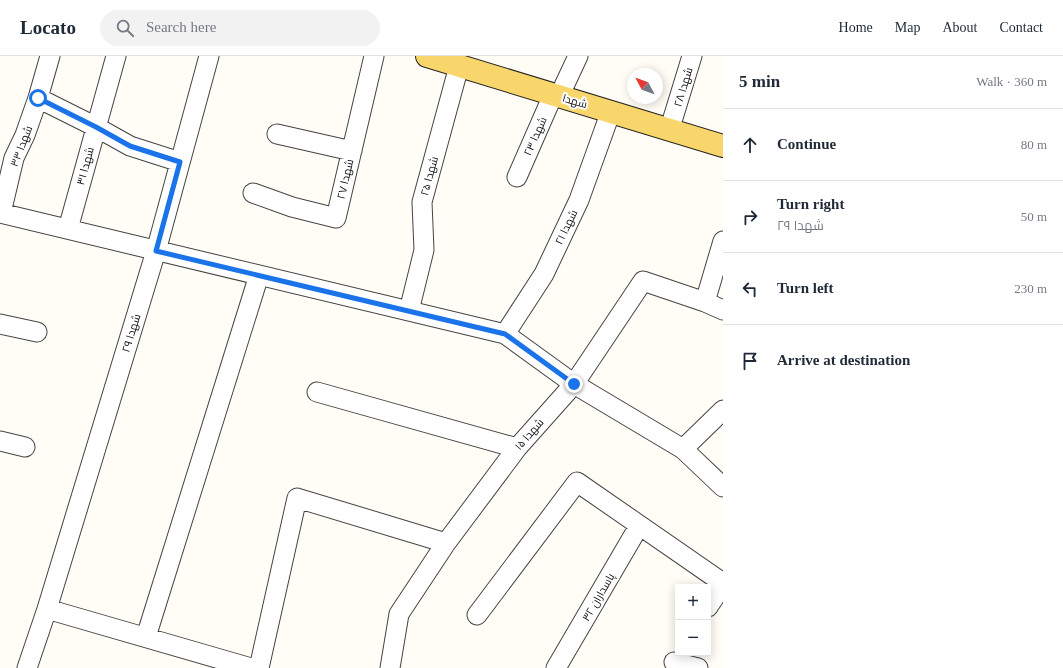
<!DOCTYPE html>
<meta charset="utf-8">
<style>
:root{--surface:#fff;--page:#f2f2f3;--text:#1f2937;--muted:#747a83;--line:#e0e1e3}
body{margin:0;font-family:"Times New Roman",Cairo,serif;background:var(--page);color:var(--text)}
.controls{position:absolute;right:12px;bottom:12px;display:grid;overflow:hidden;border-radius:0px;box-shadow:0 2px 10px #0003}
.controls button{width:36px;height:36px;display:grid;place-items:center;padding:0;border:0;border-bottom:1px solid var(--line);background:var(--surface);color:var(--text);font:20px sans-serif}
.compass{position:absolute;left:627px;top:12px;width:36px;height:36px;border-radius:50%;background:var(--surface);box-shadow:0 2px 10px #0003;rotate:311deg}
.stop{position:absolute;width:12px;height:12px;margin:-9px;border:3px solid #1a73e8;border-radius:50%;background:#fff}
.stop.end{background:#1a73e8;border-color:#fff;box-shadow:0 1px 4px #0008}
.list{margin:0;padding:0;list-style:none}
h2{display:flex;justify-content:space-between;align-items:center;height:52px;margin:0;padding:0 16px;font-size:17px}
h2 small{font-size:13px;font-weight:400;color:var(--muted)}
.list li{display:grid;grid-template-columns:26px 1fr auto;gap:12px;align-items:center;box-sizing:border-box;height:72px;padding:0 16px;border-top:1px solid var(--line)}
.list b{display:block;font-size:15px;white-space:nowrap}
.list p{margin:0;font-size:13px;white-space:nowrap;color:var(--muted)}
.list em{font-size:13px;font-style:normal;color:var(--muted)}
.icon{flex:none;width:22px;height:22px;fill:none;stroke:currentColor;stroke-width:2;stroke-linecap:round;stroke-linejoin:round}
.map{position:relative;flex:none;width:723px;height:612px;overflow:hidden}
header{display:flex;align-items:center;gap:24px;box-sizing:border-box;height:56px;padding:0 20px;background:var(--surface);border-bottom:1px solid var(--line)}
header strong{font-size:19px}
nav{display:flex;gap:22px;margin-inline-start:auto;font-size:14px}
.search{width:280px;height:36px;background:var(--page);display:flex;align-items:center;gap:10px;box-sizing:border-box;padding:0 14px;border-radius:22px;color:var(--muted);font-size:15px}
main{display:flex}
aside{flex:1;background:var(--surface)}
.map>svg:first-child{display:block}
.lines{fill:none;stroke-linecap:round;stroke-linejoin:round}
.minor-casing{stroke:#444;stroke-width:21}
.major-casing{stroke:#222;stroke-width:24}
.minor{stroke:#fff;stroke-width:19}
.major{stroke:#f9d66b;stroke-width:22}
.route{stroke:#1a73e8;stroke-width:5}
.labels{text-anchor:middle;stroke-width:4;stroke-linejoin:round;paint-order:stroke}
.street-label{font-size:11px;fill:#111;stroke:#fff}
</style>
<header>
<strong>Locato</strong>
<div class="search"><svg class="icon" aria-label="search" viewBox="0 0 24 24"><circle cx="10" cy="10" r="6"/><path d="M15 15l6 6"/></svg>Search here</div>
<nav><a>Home</a><a>Map</a><a>About</a><a>Contact</a></nav>
</header>
<main>
<div class="map">
<svg width="723" height="612" viewBox="0 0 723 612">
<rect width="100%" height="100%" fill="#fffdf5"/>
<g class="lines">
<defs>
<path id="minor" d="M 564,30 L 578,0
M 38,42 L 96,71 L 130,90 L 180,106
M 673,62 L 692,0
M 277,78 L 352,95
M 517,121 L 553,39
M 253,137 L 292,151 L 336,162 L 374,0
M 0,157 L 505,278 L 574,328 L 683,393 L 723,354
M 1,157 L 14,102 L 25,79 L 38,42 L 50,0
M 68,173 L 116,0
M 705,246 L 723,185
M 409,255 L 424,194 L 422,146 L 459,10
M 0,268 L 37,276
M 505,278 L 544,218 L 579,144 L 611,55
M 317,336 L 517,392
M 0,385 L 25,391
M 683,393 L 723,431
M 708,551 L 723,528
M 47,553 L 251,612
M 477,559 L 577,426 L 723,527
M 146,581 L 259,219
M 674,606 L 698,612
M 27,612 L 47,553 L 156,195 L 209,0
M 259,612 L 297,442 L 446,487
M 390,612 L 399,558 L 446,487 L 517,392 L 574,328 L 643,225 L 705,246 L 723,254
M 556,612 L 639,470"/>
<path id="major" d="M 427,0 L 723,90"/>
</defs>
<!-- minor casing -->
<use href="#minor" class="minor-casing"/>
<!-- major casing -->
<use href="#major" class="major-casing"/>
<!-- minor -->
<use href="#minor" class="minor"/>
<!-- major -->
<use href="#major" class="major"/>
</g>
<g class="lines">
<!-- route -->
<path class="route" d="M 38,42 L 96,71 L 130,90 L 180,106 L 156,195 L 505,278 L 574,328"/>
</g>
<g class="labels">
<!-- street labels -->
<g class="street-label">
<text transform="translate(683 31) rotate(-73)" y="4">شهدا ۲۸</text>
<text transform="translate(575 45) rotate(16)" y="4">شهدا</text>
<text transform="translate(535 80) rotate(-66)" y="4">شهدا ۲۳</text>
<text transform="translate(21 90) rotate(-69)" y="4">شهدا ۳۳</text>
<text transform="translate(85 110) rotate(-75)" y="4">شهدا ۳۱</text>
<text transform="translate(429 120) rotate(-75)" y="4">شهدا ۲۵</text>
<text transform="translate(345 123) rotate(-77)" y="4">شهدا ۲۷</text>
<text transform="translate(566 171) rotate(-64)" y="4">شهدا ۲۱</text>
<text transform="translate(131 277) rotate(-73)" y="4">شهدا ۲۹</text>
<text transform="translate(529 378) rotate(-49)" y="4">شهدا ۱۵</text>
<text transform="translate(598 541) rotate(-60)" y="4">پاسداران ۳۲</text>
</g>
</g>
</svg>
<div class="controls">
<button>+</button>
<button>−</button>
</div>
<svg class="compass" viewBox="-18 -18 36 36"><path d="M0-13l5 13h-10z" fill="#e53935"/><path d="M0 13l5-13h-10z" fill="#747a83"/></svg>
<div class="stop" style="left:38px;top:42px"></div>
<div class="stop end" style="left:574px;top:328px"></div>
</div>
<aside>
<h2>5 min<small>Walk · 360 m</small></h2>
<ul class="list">
<li><svg class="icon" aria-label="ahead" viewBox="0 0 24 24"><path d="M12 20V5M6 11l6-6 6 6"/></svg><div><b>Continue</b></div><em>80 m</em></li>
<li><svg class="icon" aria-label="right" viewBox="0 0 24 24"><path d="M7 20v-9h11M14 6l5 5-5 5"/></svg><div><b>Turn right</b><p>شهدا ۲۹</p></div><em>50 m</em></li>
<li><svg class="icon" aria-label="left" viewBox="0 0 24 24"><path d="M17 20v-9H6M10 6l-5 5 5 5"/></svg><div><b>Turn left</b></div><em>230 m</em></li>
<li><svg class="icon" aria-label="arrive" viewBox="0 0 24 24"><path d="M6 21V4h12l-3 4 3 4H6"/></svg><div><b>Arrive at destination</b></div></li>
</ul>
</aside>
</main>
